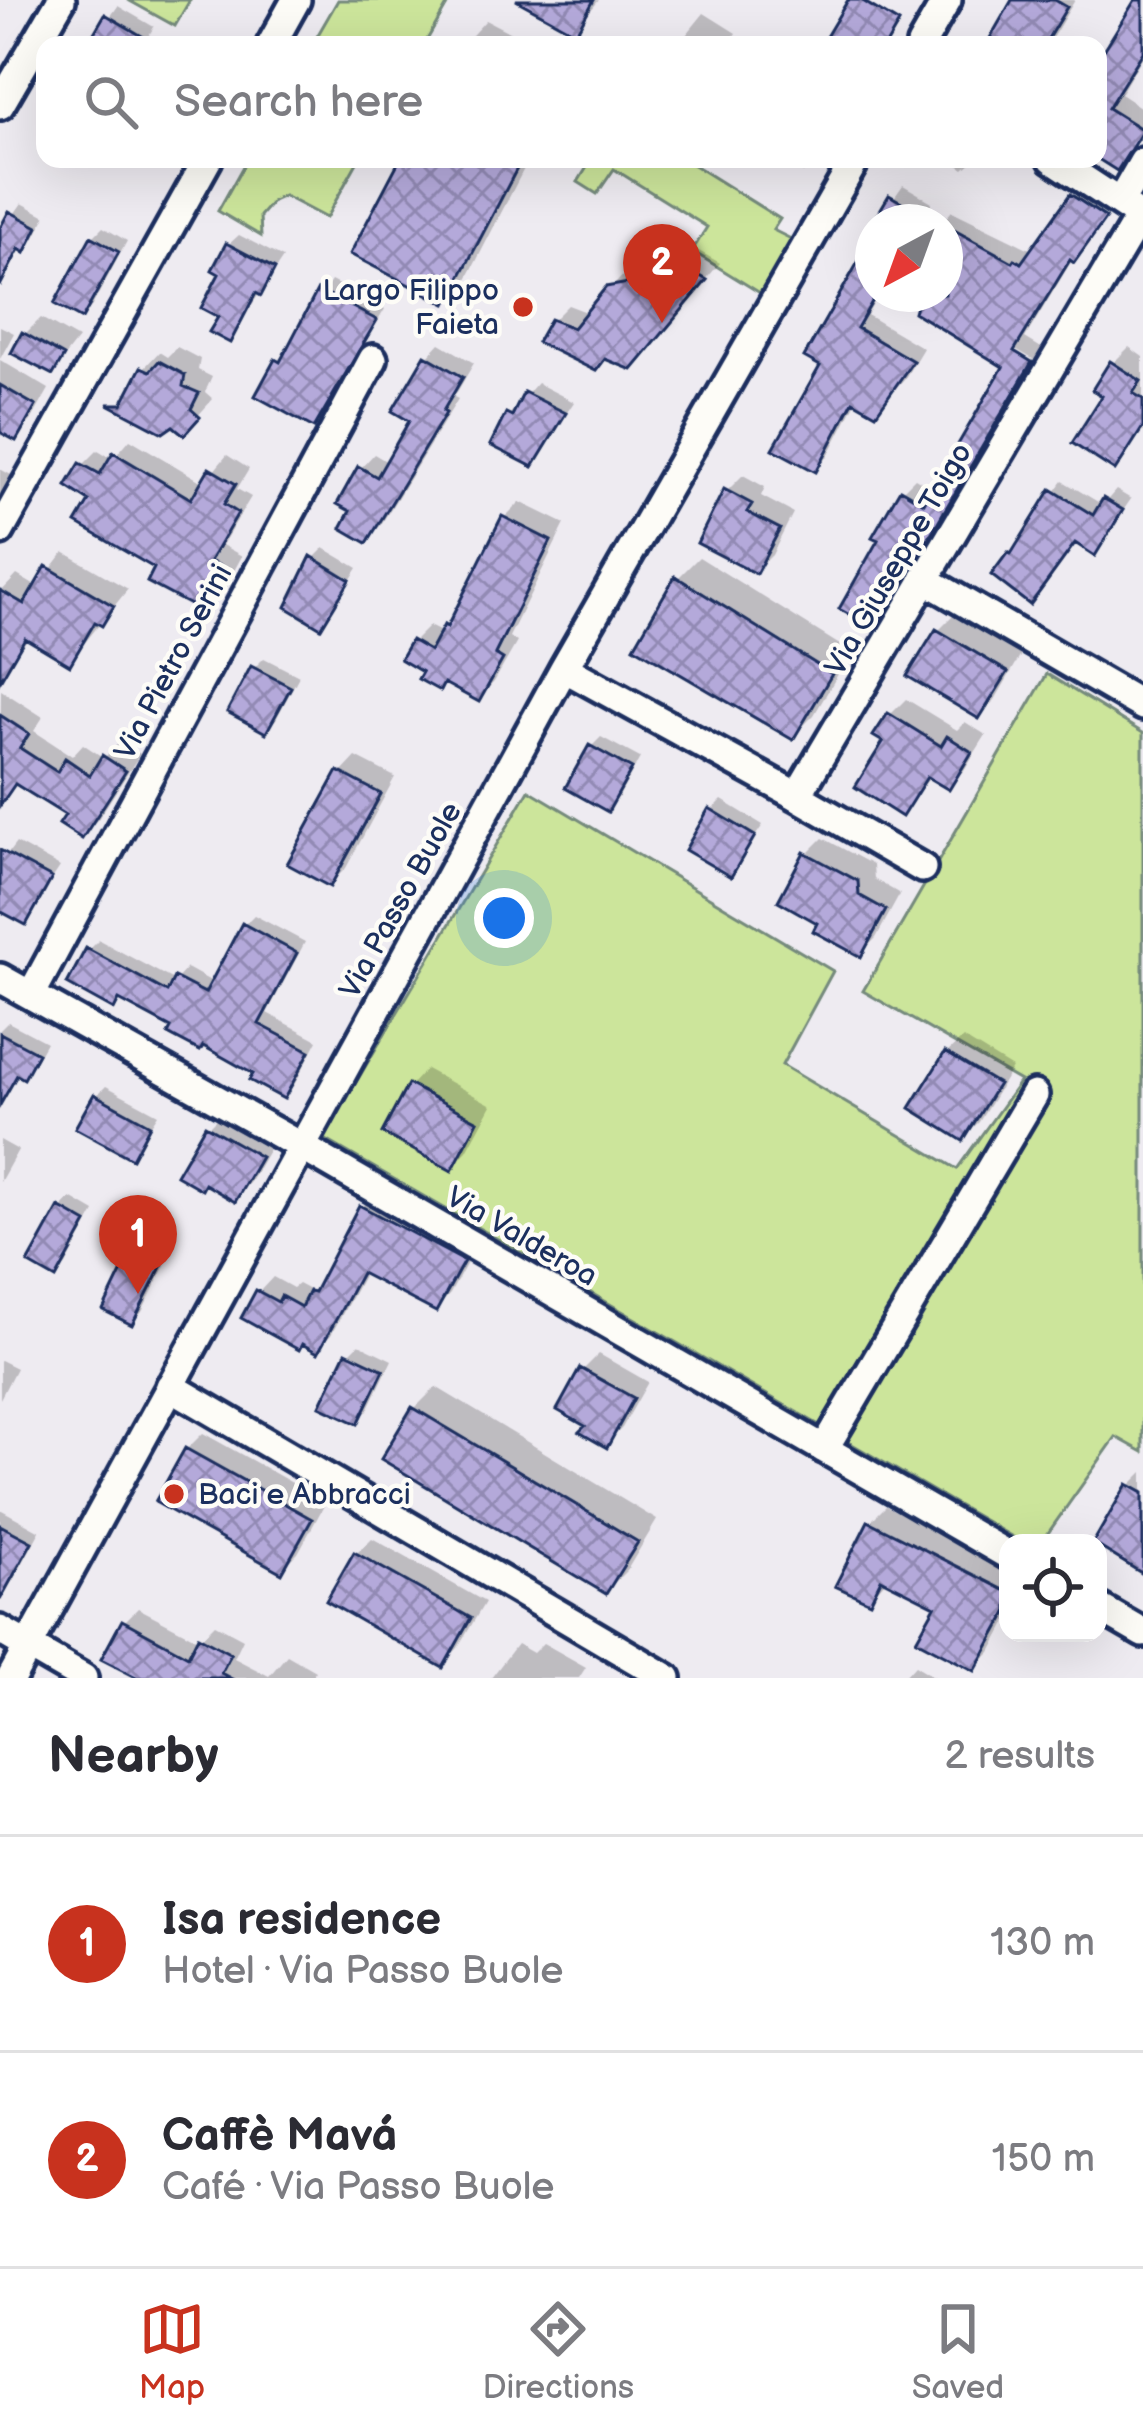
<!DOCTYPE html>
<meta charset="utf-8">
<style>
:root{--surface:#fff;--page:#f2f2f3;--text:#2b2b33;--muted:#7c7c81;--line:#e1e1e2;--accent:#c8321e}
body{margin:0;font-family:"Balsamiq Sans",sans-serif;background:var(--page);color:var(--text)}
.controls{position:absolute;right:36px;bottom:36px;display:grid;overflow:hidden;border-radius:24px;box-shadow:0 12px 48px #0002}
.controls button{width:108px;height:108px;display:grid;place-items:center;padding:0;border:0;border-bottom:3px solid var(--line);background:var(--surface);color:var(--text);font:60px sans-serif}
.compass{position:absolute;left:855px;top:204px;width:108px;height:108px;border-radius:50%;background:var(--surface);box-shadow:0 12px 48px #0002;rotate:221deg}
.you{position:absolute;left:504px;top:918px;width:42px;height:42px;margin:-30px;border:9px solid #fff;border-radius:50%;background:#1a73e8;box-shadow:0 0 0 18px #1a73e833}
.badge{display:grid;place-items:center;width:78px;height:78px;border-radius:50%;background:var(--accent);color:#fff;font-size:39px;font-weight:700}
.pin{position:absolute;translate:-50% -99px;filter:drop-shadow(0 3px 6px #0008)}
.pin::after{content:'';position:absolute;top:63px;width:42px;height:36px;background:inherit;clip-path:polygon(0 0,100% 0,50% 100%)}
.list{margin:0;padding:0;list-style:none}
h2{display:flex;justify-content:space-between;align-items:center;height:156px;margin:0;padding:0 48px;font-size:51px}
h2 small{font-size:39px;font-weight:400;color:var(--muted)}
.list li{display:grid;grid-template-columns:78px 1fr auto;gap:36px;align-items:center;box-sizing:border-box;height:216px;padding:0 48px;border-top:3px solid var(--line)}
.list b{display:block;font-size:45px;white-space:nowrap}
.list p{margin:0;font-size:39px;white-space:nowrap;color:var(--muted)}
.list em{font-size:39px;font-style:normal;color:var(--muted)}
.icon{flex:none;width:66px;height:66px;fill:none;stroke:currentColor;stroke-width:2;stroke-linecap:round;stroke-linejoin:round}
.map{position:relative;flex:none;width:1143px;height:1678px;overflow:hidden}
.search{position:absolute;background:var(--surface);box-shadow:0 12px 48px #0002;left:36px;right:36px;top:36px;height:132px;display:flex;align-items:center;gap:30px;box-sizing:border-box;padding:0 42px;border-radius:24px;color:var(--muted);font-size:45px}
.sheet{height:588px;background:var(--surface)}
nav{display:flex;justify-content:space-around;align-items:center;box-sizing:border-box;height:168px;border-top:3px solid var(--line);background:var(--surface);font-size:33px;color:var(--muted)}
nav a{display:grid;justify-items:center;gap:6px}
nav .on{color:var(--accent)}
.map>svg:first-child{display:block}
.green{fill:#cce59b;stroke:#748a7c;stroke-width:3}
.shadow{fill:#0003}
.building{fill:url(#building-cross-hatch);stroke:#1b2f5e;stroke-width:3}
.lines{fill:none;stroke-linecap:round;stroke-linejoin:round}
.street-casing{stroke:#1b2f5e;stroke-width:36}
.street{stroke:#fdfcf7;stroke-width:27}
.poi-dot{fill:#c8321e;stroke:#fdfcf7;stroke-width:4.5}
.labels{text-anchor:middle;stroke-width:9;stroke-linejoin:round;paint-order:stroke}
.poi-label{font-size:30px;fill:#1b2f5e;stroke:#fdfcf7;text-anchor:end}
.street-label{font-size:30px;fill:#1b2f5e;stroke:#fdfcf7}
</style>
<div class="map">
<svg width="1143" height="1678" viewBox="0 0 1143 1678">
<defs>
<pattern id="building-cross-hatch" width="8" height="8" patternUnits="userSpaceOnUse" patternTransform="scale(3)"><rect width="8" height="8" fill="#b4a9da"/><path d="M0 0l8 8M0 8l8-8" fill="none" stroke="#928ab4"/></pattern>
</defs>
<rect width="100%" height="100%" fill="#eeebf1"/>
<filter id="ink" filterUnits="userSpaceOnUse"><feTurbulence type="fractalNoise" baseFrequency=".00833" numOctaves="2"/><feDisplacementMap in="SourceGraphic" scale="24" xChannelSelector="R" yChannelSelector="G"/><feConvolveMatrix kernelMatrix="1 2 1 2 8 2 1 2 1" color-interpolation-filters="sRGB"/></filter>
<g filter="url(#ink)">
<!-- green -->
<path class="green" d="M 128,0 L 190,0 L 175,26 Z
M 338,0 L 450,0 L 424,45 L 312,45 Z
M 247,159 L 359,159 L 326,218 L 284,196 L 273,201 L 260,216 L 261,236 L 218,211 Z
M 592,159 L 684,159 L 780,219 L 773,230 L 793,240 L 760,293 L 692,251 L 707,227 L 614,169 L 597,194 L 578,182 Z
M 1047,674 L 1143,733 L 1143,1452 L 1116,1437 L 1041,1543 L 1023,1543 L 323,1138 L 529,790 L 833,971 L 782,1065 L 957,1169 L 1020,1081 L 863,991 Z"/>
<!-- shadow -->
<path class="shadow" d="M 522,0 L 599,0 L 576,29 Z
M 1016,0 L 1075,0 L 1048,45 L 989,45 Z
M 1139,0 L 1143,0 L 1143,56 L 1120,94 L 1143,109 L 1143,133 L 1117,167 L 1098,156 L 1098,66 Z
M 118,6 L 154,27 L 143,45 L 90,45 Z
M 704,13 L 736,33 L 728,45 L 678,45 Z
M 486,20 L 534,45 L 463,45 Z
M 403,159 L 529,159 L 467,279 L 446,300 Z
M 780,159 L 817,159 L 803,173 Z
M 950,159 L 975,159 L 964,169 Z
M 1085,183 L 1116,204 L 1072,260 L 1025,338 L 1043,349 L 1036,361 L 1014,348 L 1014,355 L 1033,366 L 887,613 L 874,625 L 882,539 L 902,491 L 915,478 L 935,490 L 1007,366 L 922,294 L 945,294 L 945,222 L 942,222 L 952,211 L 1034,251 Z
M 903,185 L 932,202 L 921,222 L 877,222 Z
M 22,203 L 46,216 L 34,239 L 12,259 L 0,252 L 0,234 Z
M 103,227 L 127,241 L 92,306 L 82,316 L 93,237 Z
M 873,229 L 873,294 L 879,294 L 867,315 L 923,348 L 905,378 L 875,411 L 857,400 L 828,456 L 816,468 L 824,365 L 872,244 L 866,241 Z
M 667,233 L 720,263 L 631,367 L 552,321 L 568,305 L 589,313 L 626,272 L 640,270 L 651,249 Z
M 239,235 L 283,258 L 229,339 L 222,315 L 223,272 L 228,245 Z
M 331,281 L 385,309 L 323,414 L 313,425 L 278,361 Z
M 41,318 L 78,339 L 52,372 L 25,334 Z
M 0,326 L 14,333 L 0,359 Z
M 440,343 L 474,363 L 454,397 L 458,399 L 380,526 L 367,539 L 354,510 L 361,468 L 374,454 L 389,463 L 413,420 L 427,357 Z
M 177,347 L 200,359 L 198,370 L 212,377 L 205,392 L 213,399 L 184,431 L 144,368 L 159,352 L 167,357 Z
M 1129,347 L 1143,357 L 1143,431 L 1114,467 L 1106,395 L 1113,363 Z
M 0,360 L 49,389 L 31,421 L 15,437 L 0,429 Z
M 537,383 L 574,402 L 532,464 L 509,415 Z
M 130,439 L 204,483 L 227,455 L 249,469 L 237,489 L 251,497 L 222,545 L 242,556 L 221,595 L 206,610 L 158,567 L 93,500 L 83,465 L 98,450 L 113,459 Z
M 0,469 L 13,476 L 0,501 Z
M 743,475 L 765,487 L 761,496 L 793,513 L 772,555 L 756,571 L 727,491 Z
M 1063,481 L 1103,505 L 1116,490 L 1131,499 L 1095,552 L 1076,541 L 995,575 Z
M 520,502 L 565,524 L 509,637 L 517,642 L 494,682 L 478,698 L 426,670 L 413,642 L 429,626 L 443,633 L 454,619 L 504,518 Z
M 324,548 L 358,568 L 321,625 L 314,558 Z
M 64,552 L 128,589 L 70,661 L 29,637 L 5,668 L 0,665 L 0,593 L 17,575 L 37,587 Z
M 699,557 L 851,652 L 814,715 L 793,736 L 678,578 Z
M 954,615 L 1021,655 L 995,700 L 979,716 L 938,631 Z
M 264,658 L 299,676 L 276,719 L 266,730 L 254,668 Z
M 1,690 L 43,717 L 34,731 L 72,756 L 83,744 L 104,758 L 121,741 L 140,754 L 98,819 L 82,835 L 69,815 L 0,775 Z
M 906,699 L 957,730 L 965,722 L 986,735 L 964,770 L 948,786 L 931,776 L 902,813 L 887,741 L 890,715 Z
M 601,737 L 640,758 L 618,798 L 608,808 L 591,747 Z
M 356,757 L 395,777 L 346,868 L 330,884 L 341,773 Z
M 722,800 L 763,825 L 730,873 L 712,810 Z
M 823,838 L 873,865 L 874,879 L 900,894 L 876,938 L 860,954 L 807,854 Z
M 16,843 L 60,867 L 31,911 L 0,907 L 0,864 Z
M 254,915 L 305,942 L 267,1013 L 318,1040 L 294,1085 L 284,1095 L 257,1073 L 121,998 L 113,1006 L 89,950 L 99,940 L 175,981 L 187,968 L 214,983 L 244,925 Z
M 8,1022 L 46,1042 L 33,1065 L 23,1076 L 19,1073 L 2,1096 L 0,1030 Z
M 963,1038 L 1012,1068 L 979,1122 L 963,1137 L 947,1053 Z
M 426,1069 L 492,1105 L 467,1151 L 451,1167 L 386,1132 L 411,1085 Z
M 106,1086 L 158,1114 L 131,1155 L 96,1096 Z
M 224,1111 L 274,1140 L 250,1182 L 234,1198 L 208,1127 Z
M 0,1140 L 18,1150 L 0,1182 Z
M 376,1193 L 476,1246 L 450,1294 L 436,1309 L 365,1272 L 331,1335 L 317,1349 L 259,1292 L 273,1277 L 293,1288 L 298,1284 L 313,1292 L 322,1282 L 362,1207 Z
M 71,1198 L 95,1212 L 66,1265 L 56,1275 L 61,1209 Z
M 145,1242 L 170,1255 L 142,1312 L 132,1322 L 135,1252 Z
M 359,1344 L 392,1360 L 368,1410 L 358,1421 L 349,1354 Z
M 599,1354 L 648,1382 L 622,1428 L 606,1444 L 590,1425 L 583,1370 Z
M 0,1360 L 16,1368 L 0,1399 Z
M 436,1387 L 657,1520 L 627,1570 L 606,1591 L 385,1458 L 415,1408 Z
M 203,1433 L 326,1502 L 298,1553 L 282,1569 L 187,1449 Z
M 1143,1472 L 1143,1571 L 1129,1486 Z
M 886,1506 L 1008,1568 L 1008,1620 L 991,1652 L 975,1668 L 939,1604 L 887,1579 L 869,1599 L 870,1522 Z
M 0,1509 L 40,1531 L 14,1579 L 3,1589 L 0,1587 Z
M 372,1538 L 485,1602 L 458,1648 L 442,1664 L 356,1554 Z
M 138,1608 L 199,1640 L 215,1624 L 243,1639 L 234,1658 L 269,1676 L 287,1655 L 315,1671 L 311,1678 L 156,1678 L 124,1622 Z
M 543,1643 L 586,1667 L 579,1678 L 491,1678 L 517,1644 L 533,1653 Z
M 915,1665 L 936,1678 L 903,1678 Z"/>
<!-- building -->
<path class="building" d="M 516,0 L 594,0 L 576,33 Z
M 848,0 L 861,0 L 899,23 L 886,45 L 821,45 Z
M 1012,0 L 1055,0 L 1067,7 L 1044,45 L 986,45 Z
M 1135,0 L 1143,0 L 1143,52 L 1108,108 L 1143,130 L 1117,171 L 1098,159 L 1098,60 Z
M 105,14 L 157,45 L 87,45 Z
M 400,159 L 522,159 L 446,304 L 350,254 Z
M 1070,194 L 1106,218 L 1074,263 L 1070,260 L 1014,351 L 1032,362 L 875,629 L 839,609 L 878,540 L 872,537 L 900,489 L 924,503 L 1003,367 L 914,312 L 919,294 L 945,294 L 945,225 L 1013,262 L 1015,259 L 1021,263 Z
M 889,195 L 936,222 L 873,222 Z
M 9,211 L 38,227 L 25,253 L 19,249 L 0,286 L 0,228 Z
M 91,236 L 119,252 L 82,319 L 54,304 Z
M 873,236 L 873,300 L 857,328 L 913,361 L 876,414 L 853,401 L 816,472 L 773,449 L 820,366 L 804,357 Z
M 226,243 L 275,269 L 261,296 L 256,293 L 230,343 L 209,332 L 218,317 L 201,308 L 219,274 L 212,270 Z
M 649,247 L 707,280 L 632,370 L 605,359 L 596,371 L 537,342 L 550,319 L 573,328 L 606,287 L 629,283 Z
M 318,289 L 377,320 L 314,428 L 255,396 L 275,359 L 280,362 Z
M 22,332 L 64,356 L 53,375 L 11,353 Z
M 425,355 L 463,377 L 443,411 L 446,413 L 367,543 L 341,528 L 350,511 L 337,504 L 358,466 L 377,477 L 409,421 L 392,411 Z
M 159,361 L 185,375 L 183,386 L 199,393 L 191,409 L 200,417 L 184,435 L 173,426 L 163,433 L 108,404 L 122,404 L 141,367 L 150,371 Z
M 1110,361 L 1141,381 L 1133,393 L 1143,399 L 1143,427 L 1115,471 L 1072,443 L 1102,396 L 1092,390 Z
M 0,385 L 36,406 L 16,441 L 0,432 Z
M 524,392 L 566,413 L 533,467 L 490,445 L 506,413 L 512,416 Z
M 113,452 L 191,499 L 209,468 L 236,484 L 224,504 L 238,513 L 210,561 L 230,571 L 207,614 L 147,582 L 154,568 L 76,523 L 89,501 L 66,486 L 80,463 L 100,474 Z
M 724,489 L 752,504 L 747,512 L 780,529 L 756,574 L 697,543 Z
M 1051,489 L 1093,515 L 1103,498 L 1123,510 L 1095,556 L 1075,543 L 1030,605 L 991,575 L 1008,552 L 1011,554 Z
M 502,516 L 551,541 L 495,654 L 503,659 L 479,702 L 444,683 L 440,691 L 418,679 L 422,672 L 400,659 L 411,640 L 430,651 L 444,625 L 447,627 Z
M 311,556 L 350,580 L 321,628 L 286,607 Z
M 46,566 L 114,606 L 102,626 L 95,622 L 70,665 L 25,638 L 0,681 L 0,590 L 24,604 Z
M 675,576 L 832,674 L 793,740 L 634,647 Z
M 936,629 L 1008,672 L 979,719 L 907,676 Z
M 251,666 L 291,687 L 266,733 L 227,712 Z
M 888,713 L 941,746 L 947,736 L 972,752 L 949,790 L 927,777 L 902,817 L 855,787 L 883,742 L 873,736 Z
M 0,715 L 29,734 L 20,748 L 57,772 L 65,758 L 90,775 L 102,755 L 126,771 L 82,839 L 59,824 L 65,815 L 15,784 L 0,806 Z
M 589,745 L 632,769 L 608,812 L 565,788 Z
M 338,771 L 381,794 L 330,887 L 287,864 Z
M 709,808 L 755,836 L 731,877 L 685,850 Z
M 0,850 L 52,878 L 26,925 L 0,911 Z
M 804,852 L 858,881 L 859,895 L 886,910 L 861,957 L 813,931 L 817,923 L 778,901 Z
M 242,923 L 297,953 L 259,1024 L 310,1051 L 284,1099 L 249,1080 L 253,1074 L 203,1046 L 200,1051 L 168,1034 L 171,1028 L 119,1000 L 114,1010 L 67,984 L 86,948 L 167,992 L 174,977 L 205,993 Z
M 0,1033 L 38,1053 L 24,1079 L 17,1075 L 0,1105 Z
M 945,1052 L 998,1084 L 963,1141 L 910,1108 Z
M 408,1084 L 478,1121 L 452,1171 L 382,1133 Z
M 94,1094 L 150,1125 L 132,1159 L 75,1128 Z
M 205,1125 L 261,1157 L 235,1202 L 205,1184 L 202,1190 L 176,1175 Z
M 359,1205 L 464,1261 L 436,1312 L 361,1273 L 318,1353 L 302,1344 L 299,1350 L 241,1318 L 256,1290 L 278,1302 L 281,1296 L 301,1307 L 309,1291 L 314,1292 Z
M 59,1207 L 87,1223 L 56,1279 L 28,1263 Z
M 132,1250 L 162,1265 L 132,1325 L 103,1310 Z
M 346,1352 L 384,1370 L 358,1424 L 320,1406 Z
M 580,1368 L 634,1398 L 607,1448 L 579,1432 L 585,1426 L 557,1410 Z
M 412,1407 L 638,1542 L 606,1594 L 381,1459 Z
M 185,1448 L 312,1519 L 282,1573 L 155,1502 Z
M 1127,1484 L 1143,1493 L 1143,1574 L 1093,1543 Z
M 868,1521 L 1008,1592 L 1008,1611 L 975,1671 L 916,1640 L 935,1606 L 881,1579 L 870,1602 L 835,1586 Z
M 0,1525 L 32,1542 L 0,1600 Z
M 354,1552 L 471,1618 L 443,1668 L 326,1601 Z
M 122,1620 L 188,1656 L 198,1636 L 231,1654 L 221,1673 L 230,1678 L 138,1678 L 101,1659 Z"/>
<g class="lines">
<defs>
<path id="street" d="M 271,45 L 296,0
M 921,45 L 947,0
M 0,105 L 61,0
M 1127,190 L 1143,162
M 0,531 L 208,159
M 924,579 L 1143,706
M 564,668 L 797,796 L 1140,216 L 1053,159
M 797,796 L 922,868
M 0,978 L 302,1147 L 1008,1555
M 31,995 L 373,359
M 170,1386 L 667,1678
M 824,1449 L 1034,1095
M 1098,1607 L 1143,1633
M 0,1630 L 83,1678
M 11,1678 L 564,668 L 856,159"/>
</defs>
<!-- street casing -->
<use href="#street" class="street-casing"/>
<!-- street -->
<use href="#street" class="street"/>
</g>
</g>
<!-- markers -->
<g class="poi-dot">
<circle cx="523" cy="307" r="12"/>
<circle cx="174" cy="1494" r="12"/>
</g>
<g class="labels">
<!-- poi labels -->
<g class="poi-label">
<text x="499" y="300">Largo Filippo<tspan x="499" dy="34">Faieta</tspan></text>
<text x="198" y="1504" text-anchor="start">Baci e Abbracci</text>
</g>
<!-- street labels -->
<g class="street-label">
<text transform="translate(898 559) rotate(-60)" y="10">Via Giuseppe Toigo</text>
<text transform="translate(173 662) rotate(-62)" y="10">Via Pietro Serini</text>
<text transform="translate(400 900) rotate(-61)" y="10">Via Passo Buole</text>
<text transform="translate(522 1236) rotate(30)" y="10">Via Valderoa</text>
</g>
</g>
</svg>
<div class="controls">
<button><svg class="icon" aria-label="locate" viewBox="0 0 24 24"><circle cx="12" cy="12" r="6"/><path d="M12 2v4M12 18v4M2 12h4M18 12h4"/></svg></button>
</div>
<svg class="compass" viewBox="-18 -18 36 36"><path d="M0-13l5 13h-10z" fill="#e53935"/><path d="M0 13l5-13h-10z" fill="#7c7c81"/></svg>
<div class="you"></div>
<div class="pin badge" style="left:138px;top:1294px">1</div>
<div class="pin badge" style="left:662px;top:323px">2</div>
<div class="search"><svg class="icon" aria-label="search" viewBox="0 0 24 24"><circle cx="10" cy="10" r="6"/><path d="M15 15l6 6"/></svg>Search here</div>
</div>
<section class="sheet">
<h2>Nearby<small>2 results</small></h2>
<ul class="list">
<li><span class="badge">1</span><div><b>Isa residence</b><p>Hotel · Via Passo Buole</p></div><em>130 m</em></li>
<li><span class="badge">2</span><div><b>Caffè Mavá</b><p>Café · Via Passo Buole</p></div><em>150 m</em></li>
</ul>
</section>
<nav>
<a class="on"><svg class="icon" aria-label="map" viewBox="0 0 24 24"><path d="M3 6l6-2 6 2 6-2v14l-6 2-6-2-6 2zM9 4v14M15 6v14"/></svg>Map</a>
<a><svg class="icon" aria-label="directions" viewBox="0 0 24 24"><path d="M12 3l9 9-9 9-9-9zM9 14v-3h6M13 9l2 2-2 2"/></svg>Directions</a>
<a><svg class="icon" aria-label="saved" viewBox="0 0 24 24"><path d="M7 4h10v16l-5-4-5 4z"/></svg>Saved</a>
</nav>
